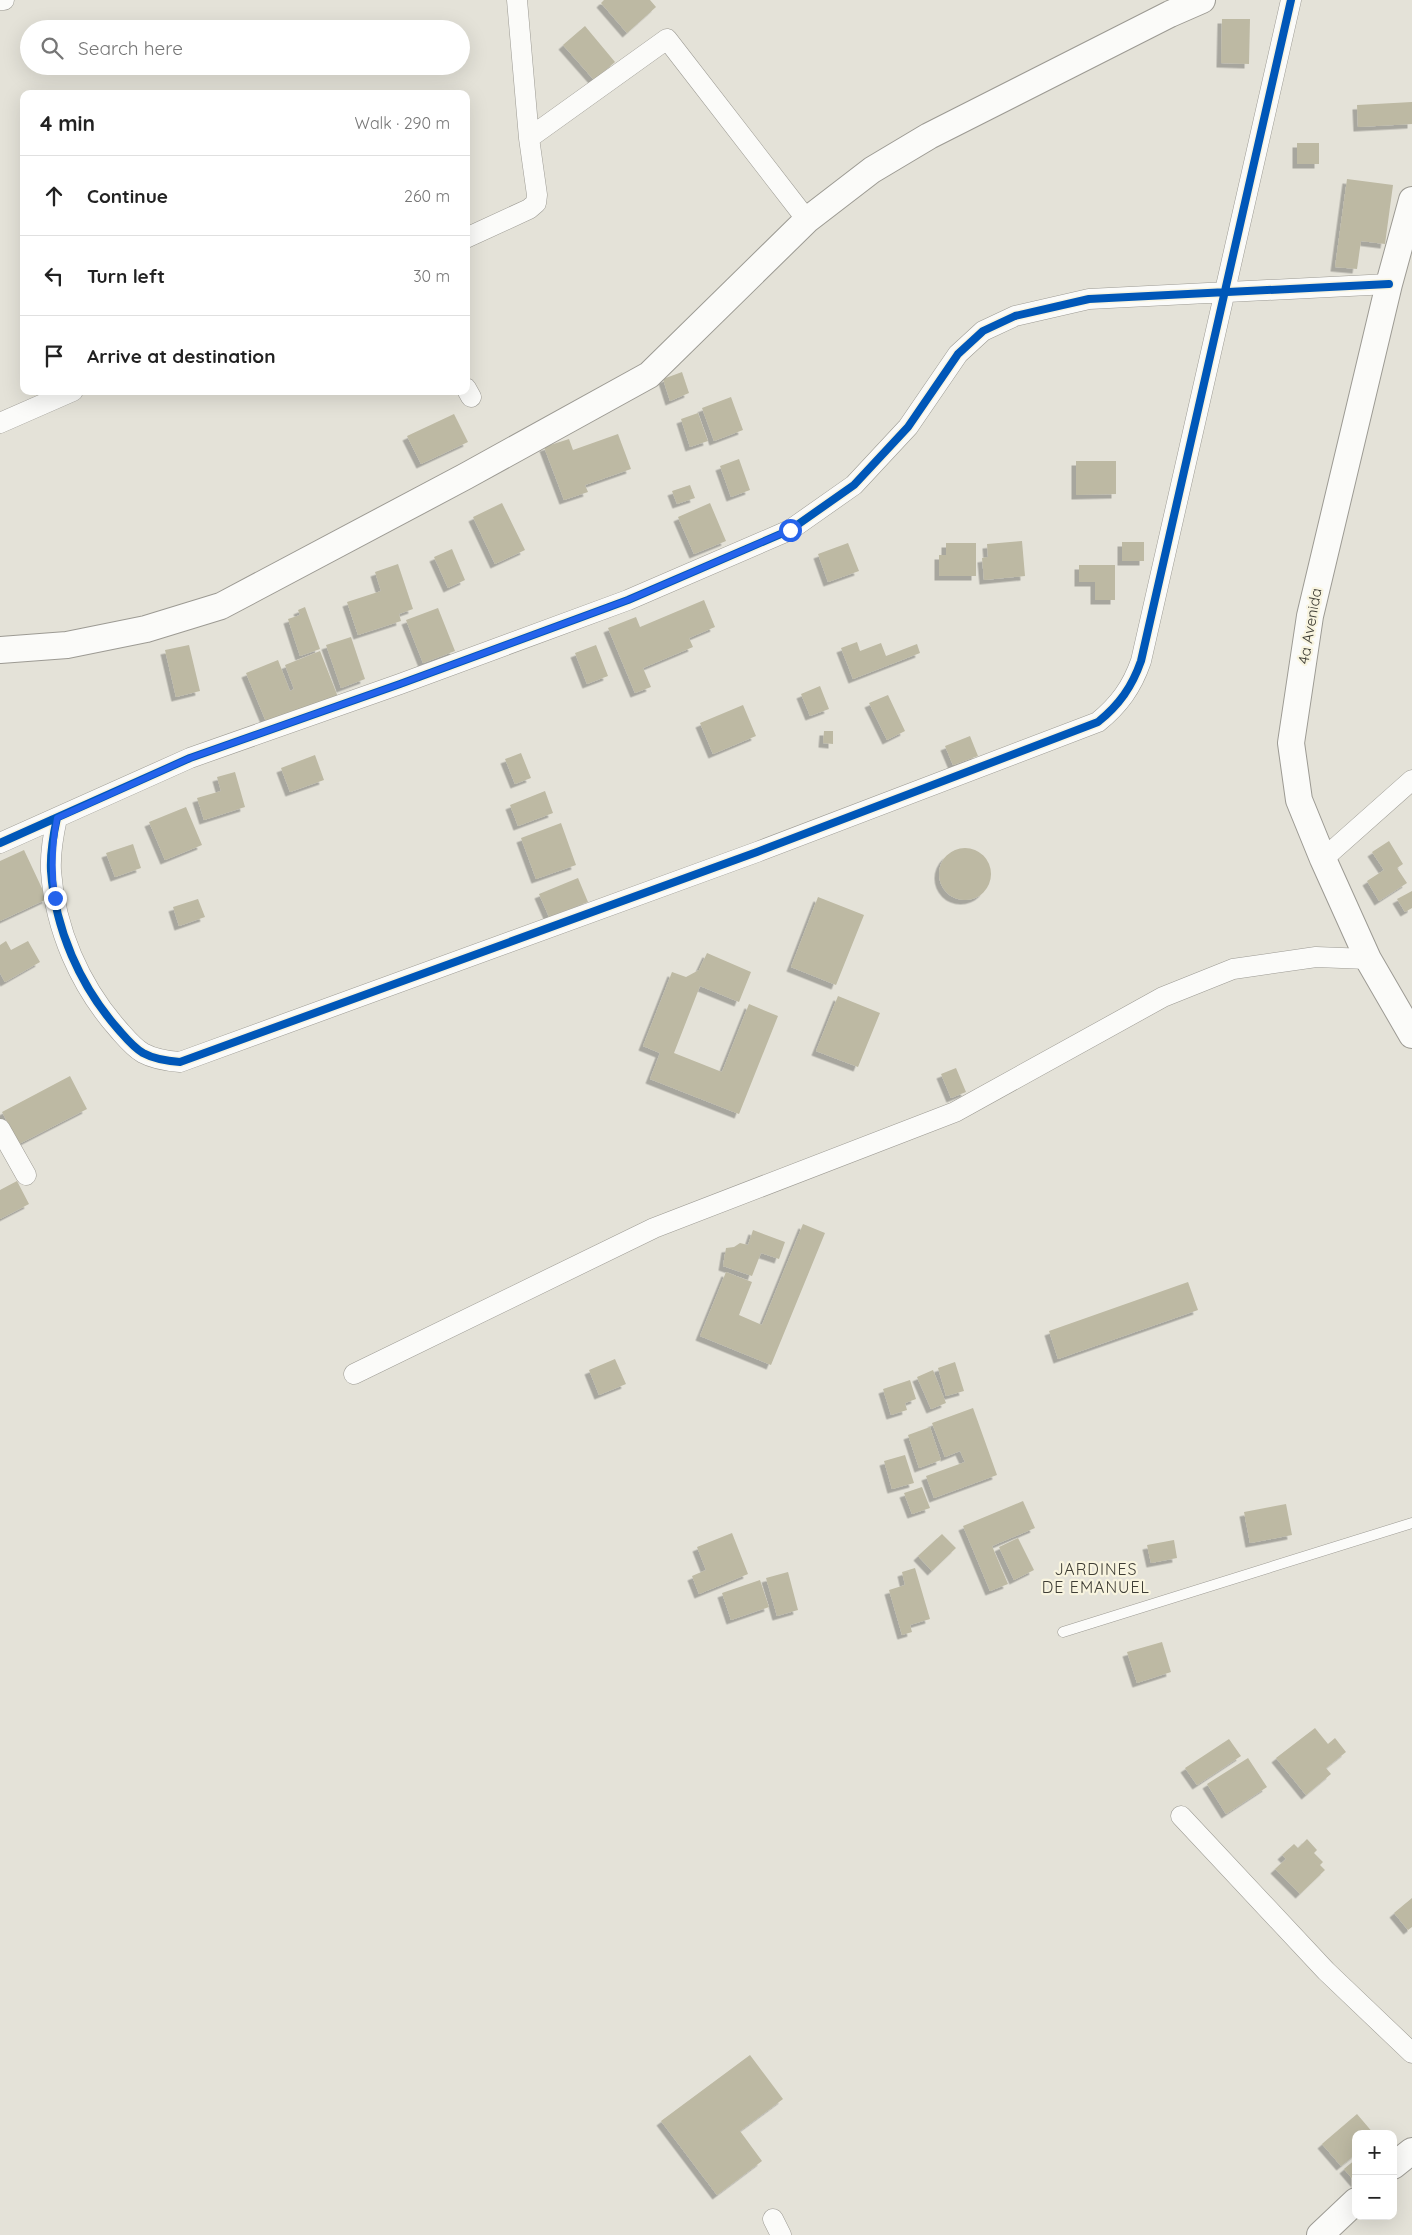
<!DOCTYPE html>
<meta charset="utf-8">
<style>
:root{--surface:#fff;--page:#f2f2f2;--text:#222;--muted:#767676;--line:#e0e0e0}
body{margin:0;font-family:Quicksand,sans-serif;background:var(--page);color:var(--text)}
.controls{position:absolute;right:15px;bottom:15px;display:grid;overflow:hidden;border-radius:10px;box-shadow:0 5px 20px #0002}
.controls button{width:45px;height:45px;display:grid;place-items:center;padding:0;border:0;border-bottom:1px solid var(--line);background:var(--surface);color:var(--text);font:25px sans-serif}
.stop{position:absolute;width:15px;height:15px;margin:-11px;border:4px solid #2563eb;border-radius:50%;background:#fff}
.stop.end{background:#2563eb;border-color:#fff;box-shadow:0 1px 5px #0008}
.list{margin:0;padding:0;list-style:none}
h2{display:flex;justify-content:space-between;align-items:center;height:65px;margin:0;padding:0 20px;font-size:21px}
h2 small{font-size:16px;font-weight:400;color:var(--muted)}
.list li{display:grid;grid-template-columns:32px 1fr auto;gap:15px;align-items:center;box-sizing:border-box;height:80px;padding:0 20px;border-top:1px solid var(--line)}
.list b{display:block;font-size:19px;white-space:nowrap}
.list em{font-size:16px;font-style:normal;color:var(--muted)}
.icon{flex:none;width:28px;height:28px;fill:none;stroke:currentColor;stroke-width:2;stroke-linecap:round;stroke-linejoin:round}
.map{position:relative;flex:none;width:1412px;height:2235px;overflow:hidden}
.search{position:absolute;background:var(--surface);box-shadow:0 5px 20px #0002;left:20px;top:20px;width:450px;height:55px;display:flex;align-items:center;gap:12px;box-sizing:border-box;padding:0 18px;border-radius:28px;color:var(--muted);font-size:19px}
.panel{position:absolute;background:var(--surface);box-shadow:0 5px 20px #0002;left:20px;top:90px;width:450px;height:305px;border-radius:10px}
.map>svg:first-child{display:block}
.building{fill:#bdb9a3;filter:url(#shadow)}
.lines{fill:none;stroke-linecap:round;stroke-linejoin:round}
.service-casing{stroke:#9c9a93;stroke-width:11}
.minor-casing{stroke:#9c9a93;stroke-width:21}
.tertiary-casing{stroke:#9c9a93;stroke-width:28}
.service{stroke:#fbfbf9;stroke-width:10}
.minor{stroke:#fbfbf9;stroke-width:20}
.tertiary{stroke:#fbfbf9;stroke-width:26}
.cycleway-casing{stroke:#f8f4df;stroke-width:11}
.cycleway{stroke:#0057b8;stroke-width:8}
.route{stroke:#2563eb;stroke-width:6}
.labels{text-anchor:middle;stroke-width:4.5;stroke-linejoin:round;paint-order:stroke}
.street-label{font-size:15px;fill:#3e3d35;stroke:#f8f4df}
.neighbourhood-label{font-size:16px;letter-spacing:1px;fill:#3e3d35;stroke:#f8f4df}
</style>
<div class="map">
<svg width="1412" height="2235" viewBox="0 0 1412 2235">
<defs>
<filter id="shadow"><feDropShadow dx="-4.5" dy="4.5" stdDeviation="0" flood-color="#0004"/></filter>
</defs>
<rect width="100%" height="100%" fill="#e4e2d8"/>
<!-- building -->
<path class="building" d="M 604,0 L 650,0 L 656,7 L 627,33 L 601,3 Z
M 1222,19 L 1250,19 L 1249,64 L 1221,63 Z
M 585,26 L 615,62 L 594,80 L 563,45 Z
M 1412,102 L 1412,124 L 1358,127 L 1357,105 Z
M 1297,143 L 1319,143 L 1319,164 L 1297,164 Z
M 1347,179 L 1393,185 L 1385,244 L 1361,241 L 1357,269 L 1335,267 Z
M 682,372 L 689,393 L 670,401 L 663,379 Z
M 731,397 L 743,430 L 714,441 L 702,408 Z
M 698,413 L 708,441 L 690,447 L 681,419 Z
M 454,414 L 468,442 L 421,464 L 407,436 Z
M 618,434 L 631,469 L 585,485 L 588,492 L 564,500 L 544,447 L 569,439 L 573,450 Z
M 739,459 L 750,490 L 731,497 L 720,466 Z
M 1076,461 L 1116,461 L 1116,494 L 1076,495 Z
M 690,485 L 695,498 L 677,504 L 672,491 Z
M 502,503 L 525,550 L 495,564 L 473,517 Z
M 710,503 L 726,541 L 694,554 L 678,517 Z
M 1022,541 L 1025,576 L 984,580 L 982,558 L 988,557 L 987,544 Z
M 1122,542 L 1144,542 L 1144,561 L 1122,561 Z
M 848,543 L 859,571 L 828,582 L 818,554 Z
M 946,543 L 976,543 L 976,576 L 939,576 L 939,555 L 946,555 Z
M 452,549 L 465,580 L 448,588 L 434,557 Z
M 398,564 L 413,609 L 399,614 L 401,621 L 358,635 L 347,602 L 381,591 L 375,572 Z
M 1079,565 L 1115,565 L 1115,600 L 1095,600 L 1095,582 L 1079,582 Z
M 704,600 L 715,627 L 689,638 L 693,647 L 643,668 L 651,687 L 635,693 L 608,628 L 636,617 L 640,627 Z
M 305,607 L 320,649 L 300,656 L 288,619 L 300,615 L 298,610 Z
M 438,608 L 455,651 L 423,663 L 406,620 Z
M 351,637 L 365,679 L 341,688 L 326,645 Z
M 857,642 L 860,651 L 881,643 L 886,656 L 917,644 L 920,653 L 853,679 L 841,648 Z
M 189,645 L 200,691 L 176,697 L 165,650 Z
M 596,645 L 608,676 L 587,684 L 575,653 Z
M 320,651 L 338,697 L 267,724 L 246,673 L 278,660 L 290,691 L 294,689 L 285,665 Z
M 820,686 L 829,709 L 810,716 L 801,694 Z
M 888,695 L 905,731 L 887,740 L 869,703 Z
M 743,705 L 756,736 L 713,754 L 700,723 Z
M 824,731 L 833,731 L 833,744 L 823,743 Z
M 970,736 L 978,756 L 953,765 L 945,746 Z
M 521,753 L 531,778 L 515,784 L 505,759 Z
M 315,755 L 324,780 L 290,792 L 281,768 Z
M 235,772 L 245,807 L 204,820 L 197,798 L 221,791 L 217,777 Z
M 545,791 L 553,813 L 518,826 L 510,805 Z
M 186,807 L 202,845 L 165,860 L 149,822 Z
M 561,823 L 576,865 L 536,879 L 521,838 Z
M 1389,841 L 1403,864 L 1397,868 L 1407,883 L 1379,901 L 1367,881 L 1384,870 L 1372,852 Z
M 133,844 L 141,868 L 115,877 L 106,853 Z
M939 874a26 26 0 1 1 52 0a26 26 0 1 1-52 0Z
M 24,850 L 47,899 L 0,921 L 0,861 Z
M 578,878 L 588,902 L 549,917 L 539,894 Z
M 1412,891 L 1412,908 L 1405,912 L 1397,899 Z
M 818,897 L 864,915 L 836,985 L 791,967 Z
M 198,899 L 205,917 L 179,926 L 173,907 Z
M 6,941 L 11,950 L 28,941 L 40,962 L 5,982 L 0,973 L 0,945 Z
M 707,953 L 751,972 L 739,1002 L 700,986 L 674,1053 L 722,1072 L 749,1004 L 778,1016 L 739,1114 L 650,1079 L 660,1053 L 643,1046 L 672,972 L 686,977 L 699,970 Z
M 838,996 L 880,1013 L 858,1067 L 816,1051 Z
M 956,1068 L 966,1092 L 951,1098 L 941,1074 Z
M 70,1076 L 87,1109 L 19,1144 L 2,1112 Z
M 17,1181 L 29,1204 L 0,1219 L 0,1190 Z
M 803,1224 L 825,1233 L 771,1365 L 700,1336 L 726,1272 L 752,1282 L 739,1315 L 762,1325 Z
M 753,1230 L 785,1242 L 779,1259 L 761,1253 L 752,1276 L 723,1266 L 726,1248 L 734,1247 L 740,1243 L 748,1245 Z
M 1188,1282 L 1198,1310 L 1058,1359 L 1049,1331 Z
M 615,1359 L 626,1384 L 599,1395 L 589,1370 Z
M 955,1362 L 964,1391 L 946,1396 L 938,1368 Z
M 933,1370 L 946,1403 L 931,1409 L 917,1377 Z
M 910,1380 L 916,1399 L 905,1403 L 907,1410 L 891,1415 L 883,1389 Z
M 973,1408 L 997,1475 L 934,1498 L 926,1476 L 965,1462 L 960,1451 L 945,1457 L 932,1423 Z
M 930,1427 L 941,1460 L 919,1468 L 908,1435 Z
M 905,1455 L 914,1483 L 892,1489 L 884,1461 Z
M 922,1487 L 930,1508 L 912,1514 L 904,1493 Z
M 1023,1501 L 1035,1528 L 992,1546 L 1008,1584 L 990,1591 L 963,1526 Z
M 1286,1504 L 1292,1535 L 1250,1543 L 1244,1512 Z
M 732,1533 L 748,1574 L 699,1594 L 692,1576 L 706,1570 L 697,1547 Z
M 942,1534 L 956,1548 L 932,1571 L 918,1556 Z
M 1018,1538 L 1034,1570 L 1014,1580 L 999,1547 Z
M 1174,1540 L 1177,1558 L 1151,1563 L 1147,1545 Z
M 915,1568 L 930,1619 L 910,1625 L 912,1632 L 902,1635 L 889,1590 L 905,1585 L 902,1572 Z
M 788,1572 L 798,1610 L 777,1616 L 766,1578 Z
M 760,1580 L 769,1607 L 731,1620 L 722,1593 Z
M 1162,1642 L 1171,1672 L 1137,1683 L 1127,1652 Z
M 1315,1728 L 1328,1744 L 1335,1738 L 1346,1752 L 1326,1768 L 1331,1774 L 1306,1795 L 1276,1758 Z
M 1229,1739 L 1241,1756 L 1197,1785 L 1185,1768 Z
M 1248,1758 L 1267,1787 L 1226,1814 L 1207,1784 Z
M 1307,1839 L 1317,1850 L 1314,1853 L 1323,1862 L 1320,1865 L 1325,1870 L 1300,1894 L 1275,1869 L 1286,1859 L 1282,1855 L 1294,1844 L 1298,1848 Z
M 1412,1898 L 1412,1927 L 1408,1930 L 1394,1913 Z
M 750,2055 L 783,2099 L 740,2131 L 762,2161 L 717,2195 L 661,2121 Z
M 1357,2114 L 1374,2134 L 1356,2134 L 1356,2154 L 1341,2166 L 1322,2144 Z
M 1356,2159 L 1356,2183 L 1344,2169 Z"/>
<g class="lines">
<defs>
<path id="service" d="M 1063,1632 L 1412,1523"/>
<path id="minor" d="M 0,0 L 4,0
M 529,138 L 667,39 L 807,220
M 466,238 L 529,209 L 536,203 L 537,195 L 529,138 L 517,0
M 466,388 L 471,397
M 0,423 L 73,391
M 57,818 C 53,836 50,853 51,871 C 55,929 80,986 118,1029 C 126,1038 133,1047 143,1053 C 154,1059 167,1061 180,1062 L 757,852 L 1098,722 C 1119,705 1132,687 1141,661 L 1291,0
M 0,843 L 190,758 L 400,684 L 628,600 L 790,530 L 854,485 L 908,427 L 958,354 L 983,331 L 1015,316 L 1089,299 L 1389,284
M 1323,859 L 1412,780
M 0,1129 L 26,1175
M 354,1374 L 654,1228 L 955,1112 L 1163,997 L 1233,969 L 1316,957 L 1368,959
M 1181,1816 L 1326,1971 L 1412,2053
M 773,2219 L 781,2235"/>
<path id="tertiary" d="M 1412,200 L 1389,284 L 1310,616 L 1291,743 L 1299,800 L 1323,859 L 1368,959 L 1412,1035
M 0,650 L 67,645 L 146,629 L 221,606 L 466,476 L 649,375 L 807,220 L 872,170 L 929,136 L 1170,14 L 1202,0
M 1393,2166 L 1412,2151
M 1320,2235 L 1356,2201"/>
</defs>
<!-- service casing -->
<use href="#service" class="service-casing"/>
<!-- minor casing -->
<use href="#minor" class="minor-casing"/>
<!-- tertiary casing -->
<use href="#tertiary" class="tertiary-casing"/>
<!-- service -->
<use href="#service" class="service"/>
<!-- minor -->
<use href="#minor" class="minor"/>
<!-- tertiary -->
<use href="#tertiary" class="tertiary"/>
<defs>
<path id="cycleway" d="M 57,818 C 53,836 50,853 51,871 C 55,929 80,986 118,1029 C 126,1038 133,1047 143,1053 C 154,1059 167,1061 180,1062 L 757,852 L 1098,722 C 1119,705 1132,687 1141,661 L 1291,0
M 0,843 L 190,758 L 400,684 L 628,600 L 790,530 L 854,485 L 908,427 L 958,354 L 983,331 L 1015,316 L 1089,299 L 1389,284"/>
</defs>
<!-- cycleway casing -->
<use href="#cycleway" class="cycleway-casing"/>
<!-- cycleway -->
<use href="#cycleway" class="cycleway"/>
</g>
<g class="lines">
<!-- route -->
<path class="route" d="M 55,898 C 51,870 52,846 57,818 L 190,758 L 400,684 L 628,600 L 790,530"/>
</g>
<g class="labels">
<!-- street labels -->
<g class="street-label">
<text transform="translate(1310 626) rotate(-80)" y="5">4a Avenida</text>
</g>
<!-- neighbourhood labels -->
<g class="neighbourhood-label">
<text x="1096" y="1575">JARDINES<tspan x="1096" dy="18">DE EMANUEL</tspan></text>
</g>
</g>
</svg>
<div class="controls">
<button>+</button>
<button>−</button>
</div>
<div class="stop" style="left:790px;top:530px"></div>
<div class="stop end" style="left:55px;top:898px"></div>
<div class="search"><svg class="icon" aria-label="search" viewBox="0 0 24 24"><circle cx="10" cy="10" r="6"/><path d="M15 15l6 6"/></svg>Search here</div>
<section class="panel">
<h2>4 min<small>Walk · 290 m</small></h2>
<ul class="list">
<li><svg class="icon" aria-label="ahead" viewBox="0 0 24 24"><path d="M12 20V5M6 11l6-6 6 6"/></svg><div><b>Continue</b></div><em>260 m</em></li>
<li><svg class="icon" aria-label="left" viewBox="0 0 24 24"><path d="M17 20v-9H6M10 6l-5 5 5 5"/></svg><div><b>Turn left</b></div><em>30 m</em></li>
<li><svg class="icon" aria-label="arrive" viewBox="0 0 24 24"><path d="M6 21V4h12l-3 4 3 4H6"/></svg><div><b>Arrive at destination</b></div></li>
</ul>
</section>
</div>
